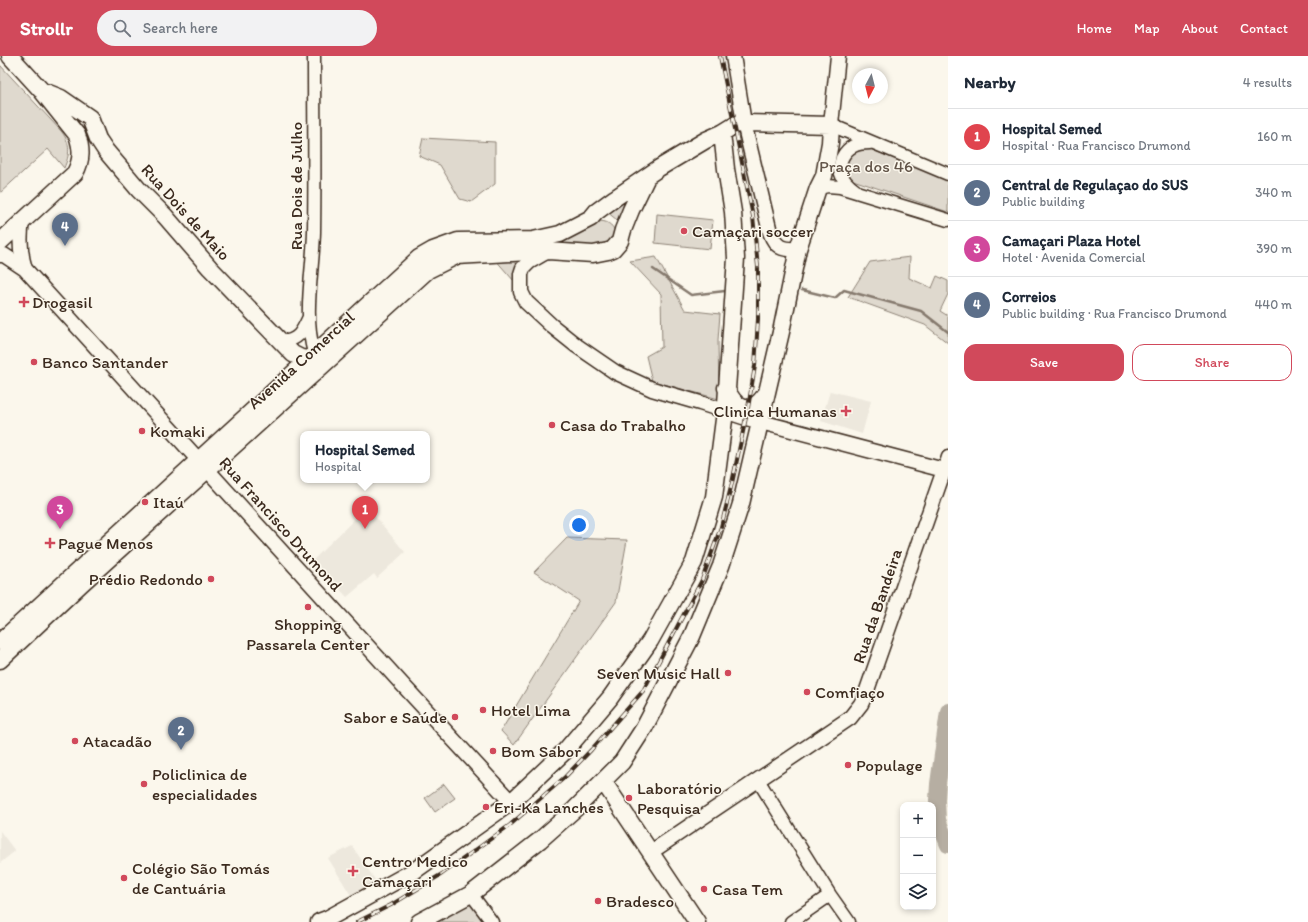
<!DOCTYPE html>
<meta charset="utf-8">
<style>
:root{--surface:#fff;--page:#f2f2f3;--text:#1f2937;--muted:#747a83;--line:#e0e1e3;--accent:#d1495b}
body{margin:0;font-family:Itim,sans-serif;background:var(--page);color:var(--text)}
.controls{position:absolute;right:12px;bottom:12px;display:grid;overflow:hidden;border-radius:8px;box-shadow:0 2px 6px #0003}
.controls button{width:36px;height:36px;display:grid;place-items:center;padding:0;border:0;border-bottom:1px solid var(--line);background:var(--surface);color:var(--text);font:20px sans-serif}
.compass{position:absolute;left:852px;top:12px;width:36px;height:36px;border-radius:50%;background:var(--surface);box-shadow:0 2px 6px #0003;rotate:187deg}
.you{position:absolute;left:579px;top:469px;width:14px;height:14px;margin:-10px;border:3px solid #fff;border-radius:50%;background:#1a73e8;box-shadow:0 0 0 6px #1a73e833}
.badge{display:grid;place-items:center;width:26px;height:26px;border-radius:50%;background:var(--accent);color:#fff;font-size:13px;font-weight:700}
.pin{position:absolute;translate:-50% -33px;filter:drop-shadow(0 1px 2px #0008)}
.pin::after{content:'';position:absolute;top:21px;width:14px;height:12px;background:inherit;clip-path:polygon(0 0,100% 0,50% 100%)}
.popup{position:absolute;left:300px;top:375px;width:130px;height:52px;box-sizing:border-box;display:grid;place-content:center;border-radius:8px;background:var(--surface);filter:drop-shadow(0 1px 3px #0005);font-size:13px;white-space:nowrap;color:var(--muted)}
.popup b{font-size:15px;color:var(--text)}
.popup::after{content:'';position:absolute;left:50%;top:100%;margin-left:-8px;border:8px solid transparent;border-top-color:var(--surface)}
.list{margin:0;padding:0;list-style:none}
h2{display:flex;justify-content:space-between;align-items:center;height:52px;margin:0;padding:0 16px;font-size:17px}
h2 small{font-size:13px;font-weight:400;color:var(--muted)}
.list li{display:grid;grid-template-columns:26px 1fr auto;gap:12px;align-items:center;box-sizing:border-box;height:56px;padding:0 16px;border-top:1px solid var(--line)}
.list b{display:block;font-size:15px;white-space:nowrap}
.list p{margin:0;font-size:13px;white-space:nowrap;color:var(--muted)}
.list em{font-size:13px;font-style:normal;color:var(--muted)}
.actions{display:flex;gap:8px;padding:12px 16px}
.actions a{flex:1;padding:9px 0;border:1px solid var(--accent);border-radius:12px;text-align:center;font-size:14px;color:var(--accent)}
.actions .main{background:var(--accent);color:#fff}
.icon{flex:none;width:22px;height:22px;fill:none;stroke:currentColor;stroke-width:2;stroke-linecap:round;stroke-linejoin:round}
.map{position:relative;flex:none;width:948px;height:866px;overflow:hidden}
header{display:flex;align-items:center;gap:24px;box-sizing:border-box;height:56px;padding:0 20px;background:var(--accent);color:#fff}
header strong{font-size:19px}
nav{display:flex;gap:22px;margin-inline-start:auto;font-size:14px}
.search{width:280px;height:36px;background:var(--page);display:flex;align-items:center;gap:10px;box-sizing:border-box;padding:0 14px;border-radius:22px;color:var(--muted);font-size:15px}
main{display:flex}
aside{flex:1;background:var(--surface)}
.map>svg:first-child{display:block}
.built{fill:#ede8dd}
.green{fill:#dfd9ce;stroke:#8d8276}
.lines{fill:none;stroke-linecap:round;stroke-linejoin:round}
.stream{stroke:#85796d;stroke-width:2.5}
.river{stroke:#b6aea2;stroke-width:16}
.tertiary-casing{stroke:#3b2a1e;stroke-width:15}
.secondary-casing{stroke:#3b2a1e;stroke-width:17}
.primary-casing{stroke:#3b2a1e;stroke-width:19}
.tertiary{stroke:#fbf7ec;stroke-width:12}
.secondary{stroke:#fbf7ec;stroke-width:14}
.primary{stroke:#fbf7ec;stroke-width:16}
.rail-casing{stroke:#3b2a1e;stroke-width:4}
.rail{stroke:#fbf7ec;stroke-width:2.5;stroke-dasharray:8;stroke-linecap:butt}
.poi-dot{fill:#d1495b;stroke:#fbf7ec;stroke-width:1.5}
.labels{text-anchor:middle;stroke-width:3;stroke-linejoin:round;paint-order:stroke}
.park-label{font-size:17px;fill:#64564a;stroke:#fbf7ec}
.street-label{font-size:17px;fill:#3b2a1e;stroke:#fbf7ec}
.poi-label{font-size:17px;fill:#3b2a1e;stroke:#fbf7ec;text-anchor:start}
</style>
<header>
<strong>Strollr</strong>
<div class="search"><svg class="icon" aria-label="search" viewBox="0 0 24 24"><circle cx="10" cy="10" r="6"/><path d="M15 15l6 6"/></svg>Search here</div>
<nav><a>Home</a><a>Map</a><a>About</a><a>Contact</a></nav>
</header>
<main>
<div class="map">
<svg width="948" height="866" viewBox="0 0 948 866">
<rect width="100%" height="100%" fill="#fbf7ec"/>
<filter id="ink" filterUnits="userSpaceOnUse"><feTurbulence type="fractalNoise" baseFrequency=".025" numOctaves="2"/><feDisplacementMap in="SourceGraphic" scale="8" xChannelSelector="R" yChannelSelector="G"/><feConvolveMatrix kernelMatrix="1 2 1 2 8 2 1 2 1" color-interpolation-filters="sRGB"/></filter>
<g filter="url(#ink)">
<!-- built -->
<path class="built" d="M 830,335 L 871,345 L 862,378 L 821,365 Z
M 367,451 L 405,496 L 377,522 L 374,518 L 347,541 L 313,504 Z
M 0,775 L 15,795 L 0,807 Z
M 352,790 L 378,828 L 352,841 L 328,802 Z"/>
<!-- green -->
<path class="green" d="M 0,9 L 62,76 C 71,89 70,98 64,112 L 48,93 L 0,137 Z
M 423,82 L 495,86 L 495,128 L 471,146 L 460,143 L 440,109 L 419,100 Z
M 865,91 L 948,124 L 948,156 L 853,124 L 847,118 L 845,112 L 847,105 L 852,97 Z
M 644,123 L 622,173 L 617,164 L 607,156 Z
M 657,158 L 713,164 L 710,193 L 655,187 Z
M 597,165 C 608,165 611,168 616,176 L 613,186 L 603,192 L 547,191 Z
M 525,201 L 516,216 L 514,225 L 494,202 Z
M 656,201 L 685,254 L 720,258 L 718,284 L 719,343 L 652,325 L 646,300 L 662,291 L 661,238 L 630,205 Z
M 910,201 L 909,222 L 932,232 L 937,220 L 948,225 L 948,238 L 940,255 L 948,260 L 948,287 L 925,269 L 848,241 L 870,206 Z
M 567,482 L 627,484 L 616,546 L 514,689 L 501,675 L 579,545 L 534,516 Z
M 444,728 L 455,742 L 435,756 L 425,742 Z
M 470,847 L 483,866 L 434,866 Z"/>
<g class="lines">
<!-- stream -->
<path class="stream" d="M 653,213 L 691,239 L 725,235
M 802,234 L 835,242 L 844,234 L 921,255 L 948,276"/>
<!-- river -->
<path class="river" d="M 948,655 L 938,728 L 937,744 L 938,764 L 948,789"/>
<defs>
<path id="tertiary" d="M 314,0 C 314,59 315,117 314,176 C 313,216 303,258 314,297
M 831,69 L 948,118
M 818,132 L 828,130 L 840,131 L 948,164
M 856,135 C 849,130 842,123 840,115 C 839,110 841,106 842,102 C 848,90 857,87 870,87
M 282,286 C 299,284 302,276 309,261
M 944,414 L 948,401
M 758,724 L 830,839 L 849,866
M 471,838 L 492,866
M 791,866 L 830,839"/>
<path id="secondary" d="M 733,0 L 744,67 L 770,176 C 776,192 782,194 798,193
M 831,69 L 838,0
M 22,166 C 19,183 20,197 25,213
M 548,195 L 529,206 L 523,212 L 521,218 L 521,236 L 526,246 L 552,270 L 577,290 L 615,316 L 652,333 L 700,347 L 746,362 L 944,414 L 866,637 L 861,648 L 850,662 L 651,796
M 0,199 L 4,199 L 25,213 L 401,627 L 511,746"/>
<path id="primary" d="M 41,34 L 61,42 L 90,62 L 98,83 L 106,95 L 139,134 L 165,160 L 210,212 L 293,298 L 301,302 L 308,303
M 0,186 L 75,117 C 82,104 82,93 77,79 L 41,34 L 10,0
M 726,332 C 736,353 749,361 765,339
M 0,586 L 419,202 L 433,194 L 458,185 L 533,184 L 560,178 L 591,162 L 596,156 L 615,142 L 659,112 L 706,84 L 722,77 L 735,69 L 744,67 L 831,69 L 830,87 L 824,120 L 818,132 L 798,193 L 781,276 L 741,448 L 721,510 L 692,580 L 644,672 L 622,706 L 575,753 L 540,784 L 471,838 L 419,866
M 0,604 L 81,528 L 428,214 L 456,200 L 548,195 L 593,198 L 608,195 L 613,193 L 620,185 L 623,174 L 631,154 L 647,121
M 603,725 L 697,866
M 319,866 L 327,863 L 414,815 L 511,746 L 565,695 L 610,642 L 650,585 L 694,506 L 714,441 L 726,348 L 736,202 L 733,156 L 726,113 L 722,77"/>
</defs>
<!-- tertiary casing -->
<use href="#tertiary" class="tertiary-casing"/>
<!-- secondary casing -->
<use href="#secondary" class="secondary-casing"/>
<!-- primary casing -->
<use href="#primary" class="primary-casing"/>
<!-- tertiary -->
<use href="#tertiary" class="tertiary"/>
<!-- secondary -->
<use href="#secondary" class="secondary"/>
<!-- primary -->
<use href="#primary" class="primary"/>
<defs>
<path id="rail" d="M 357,866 L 391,849 L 442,818 L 510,769 L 565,721 L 591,694 L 643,635 L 702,524 L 721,471 L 732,427 L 748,352 L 755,310 L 758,263 L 758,211 L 753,160 L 720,0"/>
</defs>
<!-- rail casing -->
<use href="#rail" class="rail-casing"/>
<!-- rail -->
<use href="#rail" class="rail"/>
</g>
</g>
<!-- markers -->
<g class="poi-dot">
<circle cx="684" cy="175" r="4"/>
<path d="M22 240h4v4h4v4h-4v4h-4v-4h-4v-4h4z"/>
<circle cx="34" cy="306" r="4"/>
<path d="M844 349h4v4h4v4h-4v4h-4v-4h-4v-4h4z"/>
<circle cx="552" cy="369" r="4"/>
<circle cx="142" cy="375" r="4"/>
<circle cx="145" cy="446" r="4"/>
<path d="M48 481h4v4h4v4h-4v4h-4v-4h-4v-4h4z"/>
<circle cx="211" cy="523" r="4"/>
<circle cx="308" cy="551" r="4"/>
<circle cx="728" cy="617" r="4"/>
<circle cx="807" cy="636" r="4"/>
<circle cx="483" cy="654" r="4"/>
<circle cx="455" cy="661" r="4"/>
<circle cx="75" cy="685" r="4"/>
<circle cx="493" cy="695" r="4"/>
<circle cx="848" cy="709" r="4"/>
<circle cx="144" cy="728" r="4"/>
<circle cx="629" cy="742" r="4"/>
<circle cx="486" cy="751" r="4"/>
<path d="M351 809h4v4h4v4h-4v4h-4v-4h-4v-4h4z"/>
<circle cx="124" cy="822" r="4"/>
<circle cx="704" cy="833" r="4"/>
<circle cx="598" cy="845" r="4"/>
</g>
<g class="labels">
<!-- park labels -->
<g class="park-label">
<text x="866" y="116">Praça dos 46</text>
</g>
<!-- street labels -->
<g class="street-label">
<text transform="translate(296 130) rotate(-90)" y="6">Rua Dois de Julho</text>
<text transform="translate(186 156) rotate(48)" y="6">Rua Dois de Maio</text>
<text transform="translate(301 304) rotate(-42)" y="6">Avenida Comercial</text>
<text transform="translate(281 468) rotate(48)" y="6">Rua Francisco Drumond</text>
<text transform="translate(877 550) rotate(-71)" y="6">Rua da Bandeira</text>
</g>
<!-- poi labels -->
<g class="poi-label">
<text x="692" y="181">Camaçari soccer</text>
<text x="32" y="252">Drogasil</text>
<text x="42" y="312">Banco Santander</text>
<text x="837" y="361" text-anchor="end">Clinica Humanas</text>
<text x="560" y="375">Casa do Trabalho</text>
<text x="150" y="381">Komaki</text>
<text x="153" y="452">Itaú</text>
<text x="58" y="493">Pague Menos</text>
<text x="203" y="529" text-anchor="end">Prédio Redondo</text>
<text x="308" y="574" text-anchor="middle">Shopping<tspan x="308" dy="20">Passarela Center</tspan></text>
<text x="720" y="623" text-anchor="end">Seven Music Hall</text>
<text x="815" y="642">Comfiaço</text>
<text x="491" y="660">Hotel Lima</text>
<text x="447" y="667" text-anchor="end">Sabor e Saúde</text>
<text x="83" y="691">Atacadão</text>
<text x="501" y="701">Bom Sabor</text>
<text x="856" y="715">Populage</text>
<text x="152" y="724">Policlinica de<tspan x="152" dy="20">especialidades</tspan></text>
<text x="637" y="738">Laboratório<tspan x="637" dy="20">Pesquisa</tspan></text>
<text x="494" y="757">Eri-Ka Lanches</text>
<text x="362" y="811">Centro Medico<tspan x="362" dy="20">Camaçari</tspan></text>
<text x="132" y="818">Colégio São Tomás<tspan x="132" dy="20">de Cantuária</tspan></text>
<text x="712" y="839">Casa Tem</text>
<text x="606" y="851">Bradesco</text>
</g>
</g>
</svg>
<div class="controls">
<button>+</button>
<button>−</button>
<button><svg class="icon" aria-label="layers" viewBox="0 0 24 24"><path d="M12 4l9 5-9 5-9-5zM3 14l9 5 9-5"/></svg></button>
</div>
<svg class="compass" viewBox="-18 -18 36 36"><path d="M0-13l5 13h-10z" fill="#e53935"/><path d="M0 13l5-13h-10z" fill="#747a83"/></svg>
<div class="you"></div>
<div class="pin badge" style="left:365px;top:473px;background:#e0444e">1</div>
<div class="popup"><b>Hospital Semed</b>Hospital</div>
<div class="pin badge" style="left:181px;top:694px;background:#5c6f8a">2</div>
<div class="pin badge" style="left:60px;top:473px;background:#d1479c">3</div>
<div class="pin badge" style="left:65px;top:190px;background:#5c6f8a">4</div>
</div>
<aside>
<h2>Nearby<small>4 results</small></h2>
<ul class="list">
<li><span class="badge" style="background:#e0444e">1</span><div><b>Hospital Semed</b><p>Hospital · Rua Francisco Drumond</p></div><em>160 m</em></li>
<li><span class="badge" style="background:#5c6f8a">2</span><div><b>Central de Regulaçao do SUS</b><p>Public building</p></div><em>340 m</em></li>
<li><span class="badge" style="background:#d1479c">3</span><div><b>Camaçari Plaza Hotel</b><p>Hotel · Avenida Comercial</p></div><em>390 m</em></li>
<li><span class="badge" style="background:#5c6f8a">4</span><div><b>Correios</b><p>Public building · Rua Francisco Drumond</p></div><em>440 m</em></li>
</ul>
<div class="actions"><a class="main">Save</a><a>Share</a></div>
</aside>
</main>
